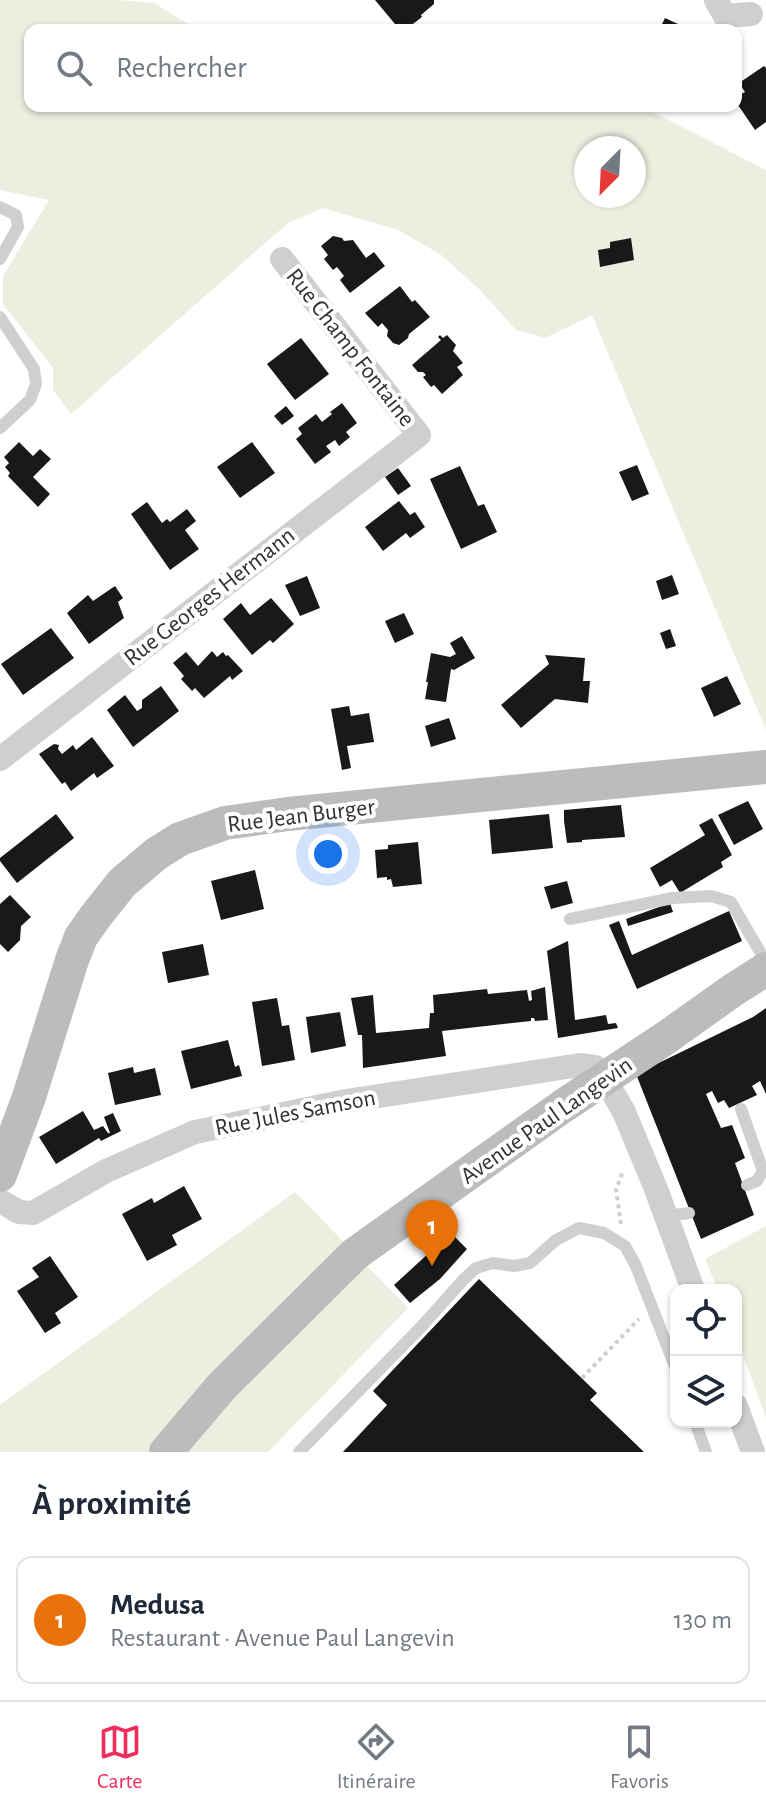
<!DOCTYPE html>
<html lang="fr">
<meta charset="utf-8">
<style>
:root{--surface:#fff;--page:#f6f6f7;--text:#1f2937;--muted:#747a83;--line:#e0e1e3;--accent:#f02d5c}
body{margin:0;font-family:"Alegreya Sans",sans-serif;background:var(--page);color:var(--text)}
.controls{position:absolute;right:24px;bottom:24px;display:grid;overflow:hidden;border-radius:16px;box-shadow:0 2px 6px #0004}
.controls button{width:72px;height:72px;display:grid;place-items:center;padding:0;border:0;border-bottom:2px solid var(--line);background:var(--surface);color:var(--text);font:40px sans-serif}
.compass{position:absolute;left:574px;top:136px;width:72px;height:72px;border-radius:50%;background:var(--surface);box-shadow:0 2px 6px #0004;rotate:204deg}
.you{position:absolute;left:328px;top:854px;width:28px;height:28px;margin:-20px;border:6px solid #fff;border-radius:50%;background:#1a73e8;box-shadow:0 0 0 12px #1a73e833}
.badge{display:grid;place-items:center;width:52px;height:52px;border-radius:50%;background:var(--accent);color:#fff;font-size:26px;font-weight:700}
.pin{position:absolute;translate:-50% -66px;filter:drop-shadow(0 2px 4px #0008)}
.pin::after{content:'';position:absolute;top:42px;width:28px;height:24px;background:inherit;clip-path:polygon(0 0,100% 0,50% 100%)}
.list{margin:0;padding:0;list-style:none}
h2{display:flex;justify-content:space-between;align-items:center;height:104px;margin:0;padding:0 32px;font-size:34px}
h2 small{font-size:26px;font-weight:400;color:var(--muted)}
.list li{display:grid;grid-template-columns:52px 1fr auto;gap:24px;align-items:center;box-sizing:border-box;height:128px;margin:0 16px 16px;padding:0 16px;border:2px solid var(--line);border-radius:16px}
.list b{display:block;font-size:30px;white-space:nowrap}
.list p{margin:0;font-size:26px;white-space:nowrap;color:var(--muted)}
.list em{font-size:26px;font-style:normal;color:var(--muted)}
.icon{flex:none;width:44px;height:44px;fill:none;stroke:currentColor;stroke-width:2;stroke-linecap:round;stroke-linejoin:round}
.map{position:relative;flex:none;width:766px;height:1452px;overflow:hidden}
.search{position:absolute;background:var(--surface);box-shadow:0 2px 6px #0004;left:24px;right:24px;top:24px;height:88px;display:flex;align-items:center;gap:20px;box-sizing:border-box;padding:0 28px;border-radius:16px;color:var(--muted);font-size:30px}
.sheet{height:248px;background:var(--surface)}
nav{display:flex;justify-content:space-around;align-items:center;box-sizing:border-box;height:112px;border-top:2px solid var(--line);background:var(--surface);font-size:22px;color:var(--muted)}
nav a{display:grid;justify-items:center;gap:4px}
nav .on{color:var(--accent)}
.map>svg:first-child{display:block}
.green{fill:#eaefe0;fill-rule:evenodd}
.building{fill:#191919}
.lines{fill:none;stroke-linecap:round;stroke-linejoin:round}
.path{stroke:#cfcfcf;stroke-width:4;stroke-dasharray:4 4;stroke-linecap:butt}
.lane{stroke:#cfcfcf;stroke-width:12}
.street{stroke:#cfcfcf;stroke-width:24}
.secondary{stroke:#bcbcbc;stroke-width:34}
.labels{text-anchor:middle;stroke-width:8;stroke-linejoin:round;paint-order:stroke}
.street-label{font-size:24px;fill:#323232;stroke:#fff}
</style>
<div class="map">
<svg width="766" height="1452" viewBox="0 0 766 1452">
<rect width="100%" height="100%" fill="#fff"/>
<!-- green -->
<path class="green" d="M 0,0 L 119,0 L 154,3 L 197,30 L 30,30 L 30,106 L 604,106 L 651,111 L 766,170 L 766,730 L 592,315 L 545,338 L 516,330 L 480,290 L 440,254 L 398,230 L 323,208 L 288,223 L 71,414 L 53,390 L 53,368 L 3,304 L 3,276 L 49,200 L 0,190 ZM 586,148 L 634,148 L 634,196 L 586,196 Z
M 295,1192 L 408,1308 L 268,1452 L 0,1452 L 0,1405 Z
M 766,1226 L 766,1418 L 736,1335 L 736,1290 L 718,1290 L 705,1259 Z"/>
<!-- building -->
<path class="building" d="M 375,0 L 434,0 L 434,4 L 421,15 L 422,17 L 405,30 L 402,30 L 395,24 Z
M 665,18 L 691,30 L 659,30 Z
M 764,66 L 766,68 L 766,122 L 755,130 L 736,102 L 736,97 L 745,92 L 739,83 Z
M 333,236 L 342,238 L 344,241 L 353,240 L 366,258 L 374,252 L 385,266 L 350,293 L 340,280 L 344,276 L 337,267 L 333,270 L 324,259 L 328,255 L 321,246 Z
M 631,238 L 634,260 L 600,267 L 598,250 L 610,248 L 610,242 Z
M 400,286 L 412,302 L 415,300 L 430,317 L 409,334 L 408,338 L 399,345 L 393,343 L 387,336 L 388,330 L 382,323 L 378,327 L 365,313 Z
M 440,335 L 443,338 L 447,335 L 456,345 L 453,351 L 463,363 L 457,367 L 463,375 L 442,394 L 434,385 L 431,387 L 423,377 L 426,375 L 423,372 L 418,372 L 412,365 L 441,340 L 438,337 Z
M 301,338 L 329,374 L 295,400 L 267,364 Z
M 342,403 L 357,423 L 346,432 L 350,437 L 339,446 L 335,440 L 326,446 L 331,452 L 315,464 L 296,439 L 302,434 L 298,428 L 316,414 L 322,422 L 332,414 L 330,412 Z
M 286,406 L 294,416 L 282,425 L 274,416 Z
M 19,442 L 33,456 L 40,449 L 51,459 L 33,477 L 50,494 L 38,507 L 8,476 L 10,473 L 5,467 L 9,463 L 4,457 Z
M 252,442 L 275,473 L 240,498 L 217,467 Z
M 637,465 L 649,494 L 632,501 L 619,472 Z
M 460,466 L 478,506 L 484,504 L 497,532 L 461,549 L 430,479 Z
M 398,468 L 411,486 L 398,495 L 385,477 Z
M 399,501 L 410,515 L 415,512 L 425,527 L 410,538 L 406,533 L 383,551 L 365,527 Z
M 147,502 L 162,523 L 167,519 L 170,522 L 187,509 L 196,521 L 185,530 L 199,549 L 170,570 L 131,514 Z
M 672,575 L 679,594 L 662,600 L 656,581 Z
M 307,576 L 320,608 L 300,616 L 285,585 Z
M 115,586 L 123,598 L 118,602 L 124,618 L 89,644 L 67,613 L 88,595 L 93,601 Z
M 271,598 L 294,624 L 273,643 L 270,640 L 252,655 L 223,619 L 241,603 L 250,615 Z
M 404,613 L 414,634 L 395,643 L 385,621 Z
M 51,628 L 74,658 L 23,695 L 1,664 Z
M 670,629 L 676,646 L 666,649 L 660,633 Z
M 462,636 L 475,658 L 454,670 L 451,669 L 446,702 L 425,699 L 428,682 L 426,682 L 431,653 L 450,657 L 456,654 L 450,643 Z
M 212,651 L 217,657 L 223,652 L 226,656 L 228,655 L 243,671 L 232,680 L 230,676 L 204,698 L 195,688 L 192,691 L 181,679 L 184,676 L 173,663 L 186,652 L 198,666 Z
M 545,655 L 585,658 L 583,681 L 590,681 L 588,703 L 555,699 L 521,728 L 501,705 L 549,664 Z
M 727,676 L 741,704 L 714,717 L 701,688 Z
M 161,686 L 179,711 L 133,747 L 107,710 L 125,695 L 137,711 L 142,708 L 142,700 Z
M 349,706 L 351,716 L 369,713 L 374,742 L 347,746 L 351,768 L 342,770 L 331,709 Z
M 449,718 L 456,739 L 431,747 L 425,726 Z
M 92,737 L 114,766 L 97,778 L 94,773 L 71,791 L 65,782 L 62,784 L 39,754 L 54,744 L 59,745 L 58,749 L 62,754 L 73,745 L 76,750 Z
M 748,801 L 763,829 L 734,845 L 718,815 Z
M 621,805 L 625,837 L 582,840 L 582,842 L 567,843 L 564,821 L 564,810 Z
M 56,814 L 74,838 L 17,883 L 0,861 L 0,858 Z
M 549,814 L 553,848 L 492,854 L 489,820 Z
M 712,818 L 732,855 L 721,862 L 723,867 L 680,893 L 672,880 L 660,887 L 650,868 L 705,835 L 699,825 Z
M 418,842 L 422,884 L 393,887 L 391,879 L 387,880 L 387,877 L 377,878 L 375,850 L 388,849 L 388,845 Z
M 255,870 L 264,909 L 221,920 L 211,881 Z
M 567,881 L 573,903 L 551,909 L 544,887 Z
M 10,895 L 31,917 L 21,926 L 20,940 L 8,952 L 0,944 L 0,904 Z
M 670,903 L 673,912 L 628,926 L 626,919 Z
M 729,911 L 742,941 L 637,989 L 609,925 L 619,921 L 632,955 Z
M 568,941 L 575,1020 L 606,1015 L 608,1024 L 616,1023 L 618,1028 L 558,1038 L 547,951 Z
M 203,944 L 209,975 L 168,983 L 162,952 Z
M 545,987 L 548,1020 L 535,1021 L 534,1018 L 531,1018 L 531,1021 L 442,1031 L 446,1056 L 363,1068 L 362,1035 L 358,1035 L 351,998 L 373,995 L 376,1033 L 429,1028 L 430,1013 L 434,1013 L 433,995 L 487,989 L 488,994 L 527,990 L 529,1001 L 532,1000 L 531,991 Z
M 277,998 L 282,1026 L 289,1025 L 295,1060 L 262,1066 L 252,1002 Z
M 766,1008 L 766,1094 L 760,1081 L 752,1086 L 757,1095 L 729,1108 L 724,1100 L 718,1103 L 712,1091 L 706,1094 L 721,1128 L 732,1125 L 745,1158 L 735,1163 L 754,1215 L 701,1239 L 636,1074 L 753,1017 Z
M 340,1012 L 346,1046 L 311,1053 L 306,1017 Z
M 228,1040 L 235,1067 L 239,1065 L 242,1076 L 191,1089 L 181,1051 Z
M 133,1067 L 134,1073 L 155,1068 L 161,1095 L 115,1105 L 108,1073 Z
M 83,1111 L 94,1130 L 103,1126 L 108,1133 L 110,1133 L 104,1117 L 113,1113 L 121,1131 L 101,1141 L 99,1138 L 56,1164 L 39,1137 Z
M 184,1186 L 202,1219 L 172,1235 L 177,1245 L 147,1261 L 122,1214 L 152,1198 L 154,1203 Z
M 453,1235 L 467,1249 L 440,1279 L 410,1303 L 394,1285 L 430,1252 Z
M 50,1256 L 78,1297 L 55,1313 L 61,1323 L 45,1333 L 17,1291 L 39,1277 L 32,1268 Z
M 479,1279 L 597,1393 L 590,1400 L 644,1452 L 343,1452 L 387,1405 L 373,1391 Z"/>
<g class="lines">
<!-- path -->
<path class="path" d="M 621,1224 L 616,1190 L 623,1171
M 582,1378 L 639,1319"/>
<!-- lane -->
<path class="lane" d="M 0,207 L 16,215 L 18,227 L 0,259
M 0,317 L 34,369 L 36,384 L 30,400 L 0,428
M 570,919 L 673,898 L 711,896 L 731,902 L 766,962
M 741,1109 L 763,1171 L 757,1181 L 747,1185
M 666,1216 L 689,1213
M 695,1422 L 706,1452
M 299,1452 L 422,1326 L 463,1280 L 476,1268 L 493,1263 L 514,1266 L 530,1263 L 556,1240 L 579,1228 L 604,1233 L 625,1246 L 636,1266 L 676,1369"/>
<!-- street -->
<path class="street" d="M 716,0 L 725,16 L 751,14
M 0,759 L 419,435 L 282,259
M 0,1201 L 19,1212 L 33,1213 L 106,1171 L 195,1132 L 346,1101 L 580,1065 L 595,1067 L 605,1079 L 624,1112 L 656,1189 L 693,1290
M 736,1406 L 753,1452"/>
<!-- secondary -->
<path class="secondary" d="M 0,1175 L 29,1097 L 72,960 L 81,937 L 95,917 L 122,883 L 156,854 L 180,839 L 225,823 L 288,814 L 766,767
M 166,1452 L 222,1386 L 355,1254 L 563,1106 L 667,1037 L 733,990 L 766,969"/>
</g>
<g class="labels">
<!-- street labels -->
<g class="street-label">
<text transform="translate(351 347) rotate(52)" y="8">Rue Champ Fontaine</text>
<text transform="translate(209 596) rotate(-38)" y="8">Rue Georges Hermann</text>
<text transform="translate(301 815) rotate(-7)" y="8">Rue Jean Burger</text>
<text transform="translate(295 1112) rotate(-11)" y="8">Rue Jules Samson</text>
<text transform="translate(546 1120) rotate(-35)" y="8">Avenue Paul Langevin</text>
</g>
</g>
</svg>
<div class="controls">
<button><svg class="icon" aria-label="locate" viewBox="0 0 24 24"><circle cx="12" cy="12" r="6"/><path d="M12 2v4M12 18v4M2 12h4M18 12h4"/></svg></button>
<button><svg class="icon" aria-label="layers" viewBox="0 0 24 24"><path d="M12 4l9 5-9 5-9-5zM3 14l9 5 9-5"/></svg></button>
</div>
<svg class="compass" viewBox="-18 -18 36 36"><path d="M0-13l5 13h-10z" fill="#e53935"/><path d="M0 13l5-13h-10z" fill="#747a83"/></svg>
<div class="you"></div>
<div class="pin badge" style="left:432px;top:1266px;background:#e8710a">1</div>
<div class="search"><svg class="icon" aria-label="search" viewBox="0 0 24 24"><circle cx="10" cy="10" r="6"/><path d="M15 15l6 6"/></svg>Rechercher</div>
</div>
<section class="sheet">
<h2>À proximité<small></small></h2>
<ul class="list">
<li><span class="badge" style="background:#e8710a">1</span><div><b>Medusa</b><p>Restaurant · Avenue Paul Langevin</p></div><em>130 m</em></li>
</ul>
</section>
<nav>
<a class="on"><svg class="icon" aria-label="map" viewBox="0 0 24 24"><path d="M3 6l6-2 6 2 6-2v14l-6 2-6-2-6 2zM9 4v14M15 6v14"/></svg>Carte</a>
<a><svg class="icon" aria-label="directions" viewBox="0 0 24 24"><path d="M12 3l9 9-9 9-9-9zM9 14v-3h6M13 9l2 2-2 2"/></svg>Itinéraire</a>
<a><svg class="icon" aria-label="saved" viewBox="0 0 24 24"><path d="M7 4h10v16l-5-4-5 4z"/></svg>Favoris</a>
</nav>
